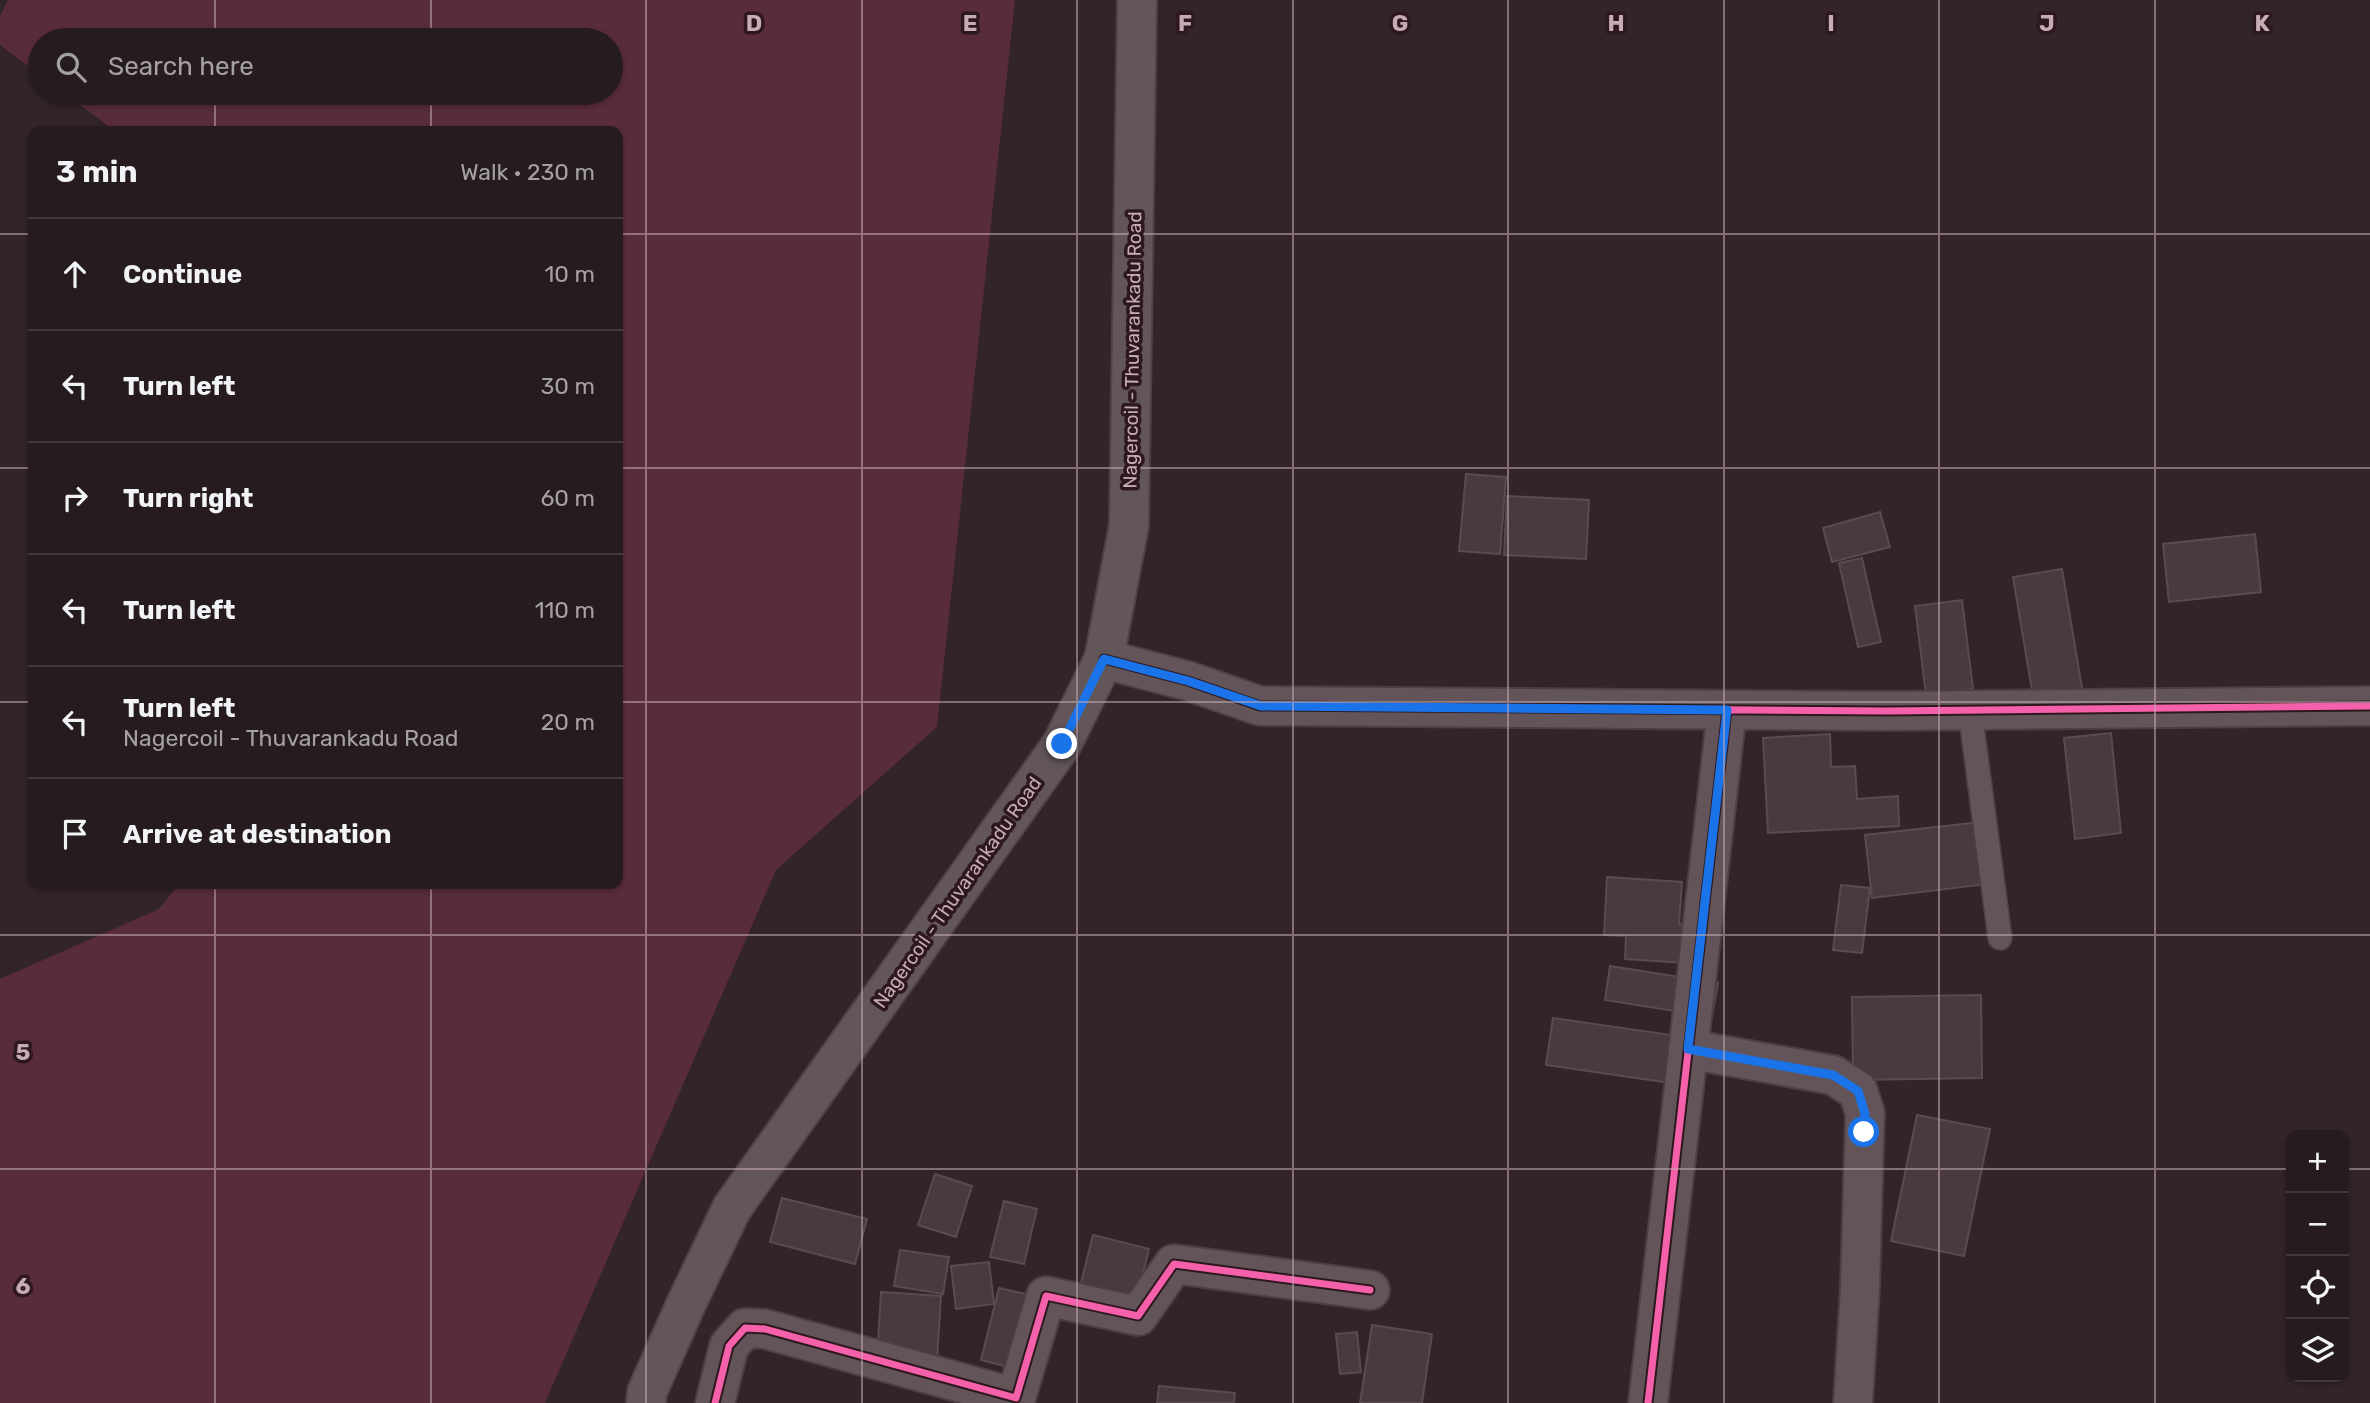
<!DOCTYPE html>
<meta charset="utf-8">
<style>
:root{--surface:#261b1e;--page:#2e2427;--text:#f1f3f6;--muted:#a4a1a4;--line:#42393c}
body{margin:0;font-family:Rubik,sans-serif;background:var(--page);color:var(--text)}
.controls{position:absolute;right:21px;bottom:21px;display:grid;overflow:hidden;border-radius:14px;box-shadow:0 2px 5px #0004}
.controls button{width:63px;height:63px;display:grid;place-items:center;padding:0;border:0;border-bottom:2px solid var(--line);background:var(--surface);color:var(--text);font:35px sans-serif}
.stop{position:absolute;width:21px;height:21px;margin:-16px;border:5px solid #1a73e8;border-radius:50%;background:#fff}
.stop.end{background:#1a73e8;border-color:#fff;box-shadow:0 2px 7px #0008}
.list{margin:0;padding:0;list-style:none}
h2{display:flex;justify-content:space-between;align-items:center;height:91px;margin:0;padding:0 28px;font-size:30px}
h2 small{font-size:23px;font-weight:400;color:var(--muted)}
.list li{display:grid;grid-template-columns:46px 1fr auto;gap:21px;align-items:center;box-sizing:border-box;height:112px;padding:0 28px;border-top:2px solid var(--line)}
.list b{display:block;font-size:26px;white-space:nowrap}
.list p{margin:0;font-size:23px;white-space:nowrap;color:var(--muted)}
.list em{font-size:23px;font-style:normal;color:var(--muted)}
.icon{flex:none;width:38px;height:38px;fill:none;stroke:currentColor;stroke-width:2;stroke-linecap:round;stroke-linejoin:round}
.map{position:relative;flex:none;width:2370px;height:1403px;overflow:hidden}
.search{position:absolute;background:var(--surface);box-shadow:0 2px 5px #0004;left:28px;top:28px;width:595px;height:77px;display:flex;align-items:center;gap:18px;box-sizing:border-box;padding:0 24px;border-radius:38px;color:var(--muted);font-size:26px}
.panel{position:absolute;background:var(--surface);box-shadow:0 2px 5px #0004;left:28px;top:126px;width:595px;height:763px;border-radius:14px}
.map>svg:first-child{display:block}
.water{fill:#592c39}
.building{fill:#483a3e;stroke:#5a4b50;stroke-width:2}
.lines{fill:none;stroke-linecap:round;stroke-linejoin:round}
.service-casing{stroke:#4b3f42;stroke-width:26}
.minor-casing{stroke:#4b3f42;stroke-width:42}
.primary-casing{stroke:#4f4145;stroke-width:42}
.service{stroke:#625458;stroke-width:23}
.minor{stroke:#625458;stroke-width:38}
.primary{stroke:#635659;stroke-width:38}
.cycleway-casing{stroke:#2d181e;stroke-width:11}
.cycleway{stroke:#f560ab;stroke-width:7}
.route{stroke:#1a73e8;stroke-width:9}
.grid{fill:none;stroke:#c6acb3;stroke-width:2;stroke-opacity:0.55}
.labels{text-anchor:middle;stroke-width:7;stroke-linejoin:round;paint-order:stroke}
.street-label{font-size:19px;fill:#c6acb3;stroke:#2d181e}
.grid-label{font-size:23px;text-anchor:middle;font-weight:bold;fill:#c6acb3;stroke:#2d181e;stroke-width:7;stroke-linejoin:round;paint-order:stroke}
</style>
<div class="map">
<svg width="2370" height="1403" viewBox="0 0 2370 1403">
<rect width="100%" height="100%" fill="#322428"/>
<!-- water -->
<path class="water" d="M 8,0 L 1015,0 L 937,727 L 776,870 L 545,1403 L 0,1403 L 0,979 L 159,909 L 179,884 L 618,884 L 618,131 L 115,131 L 64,93 L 611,93 L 611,40 L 40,40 L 40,75 L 0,45 L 0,16 Z"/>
<!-- building -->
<path class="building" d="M 1466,474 L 1506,477 L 1500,554 L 1459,551 Z
M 1507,496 L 1589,500 L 1586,559 L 1504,555 Z
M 1880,512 L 1890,547 L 1832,562 L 1823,528 Z
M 2255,534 L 2261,592 L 2169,602 L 2163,544 Z
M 1862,558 L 1881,642 L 1858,647 L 1839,563 Z
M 2062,569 L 2083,694 L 2034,702 L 2013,577 Z
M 1962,600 L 1973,689 L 1926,695 L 1915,606 Z
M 2111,733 L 2121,833 L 2075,839 L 2064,738 Z
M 1830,734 L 1831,767 L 1855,766 L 1857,799 L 1898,796 L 1899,826 L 1768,833 L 1763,738 Z
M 1980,822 L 1988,884 L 1872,898 L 1865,835 Z
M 1607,877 L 1682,882 L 1679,924 L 1718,926 L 1716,965 L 1625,959 L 1626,936 L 1604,935 Z
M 1841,885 L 1870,888 L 1862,953 L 1833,950 Z
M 1610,966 L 1718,983 L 1712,1017 L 1605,1000 Z
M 1981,995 L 1982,1078 L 1853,1080 L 1852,997 Z
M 1553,1018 L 1678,1036 L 1671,1083 L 1546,1065 Z
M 1917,1115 L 1990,1129 L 1964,1256 L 1891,1241 Z
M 935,1174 L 972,1186 L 956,1237 L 918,1225 Z
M 782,1198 L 867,1219 L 855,1264 L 770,1242 Z
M 1004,1201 L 1037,1209 L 1024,1264 L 990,1257 Z
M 1093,1235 L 1149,1249 L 1136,1302 L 1080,1287 Z
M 900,1250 L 949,1257 L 943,1294 L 894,1286 Z
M 989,1262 L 994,1304 L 956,1309 L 951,1266 Z
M 999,1288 L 1034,1296 L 1016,1369 L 981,1360 Z
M 881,1292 L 941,1296 L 937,1360 L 877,1357 Z
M 1372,1325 L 1432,1334 L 1422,1403 L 1360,1403 Z
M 1357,1332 L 1361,1372 L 1340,1374 L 1336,1334 Z
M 1159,1386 L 1235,1393 L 1234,1403 L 1157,1403 Z"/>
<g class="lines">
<defs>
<path id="service" d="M 1970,711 L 2000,938"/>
<path id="minor" d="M 1104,659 L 1188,681 L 1260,706 L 1887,711 L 2370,706
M 1688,1049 L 1833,1075 L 1858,1091 L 1865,1113 L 1860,1288 L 1853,1403
M 715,1403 L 729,1346 L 745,1328 L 765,1329 L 1016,1398 L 1046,1296 L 1138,1316 L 1174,1264 L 1370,1290
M 1648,1403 L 1727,710"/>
<path id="primary" d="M 646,1403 L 647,1392 L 687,1302 L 732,1208 L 1062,744 L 1104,659 L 1129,525 L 1137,0"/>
</defs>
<!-- service casing -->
<use href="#service" class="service-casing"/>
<!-- minor casing -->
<use href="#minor" class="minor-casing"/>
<!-- primary casing -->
<use href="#primary" class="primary-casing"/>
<!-- service -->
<use href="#service" class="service"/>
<!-- minor -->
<use href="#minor" class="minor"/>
<!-- primary -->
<use href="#primary" class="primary"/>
<defs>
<path id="cycleway" d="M 1104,659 L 1188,681 L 1260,706 L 1887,711 L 2370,706
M 715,1403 L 729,1346 L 745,1328 L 765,1329 L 1016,1398 L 1046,1296 L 1138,1316 L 1174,1264 L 1370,1290
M 1648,1403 L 1727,710"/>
</defs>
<!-- cycleway casing -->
<use href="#cycleway" class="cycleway-casing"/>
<!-- cycleway -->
<use href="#cycleway" class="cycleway"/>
</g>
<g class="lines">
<!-- route -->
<path class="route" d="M 1062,744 L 1104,659 L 1188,681 L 1261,706 L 1727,710 L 1688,1049 L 1833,1075 L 1858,1091 L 1865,1114 L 1864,1132"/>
</g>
<!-- grid -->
<path class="grid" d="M 215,0 L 215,40M 431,0 L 431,40M 646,0 L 646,1403M 862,0 L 862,1403M 1077,0 L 1077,1403M 1293,0 L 1293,1403M 1508,0 L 1508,1403M 1724,0 L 1724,1403M 1939,0 L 1939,1403M 2155,0 L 2155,1403M 215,93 L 215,131M 431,93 L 431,131M 0,234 L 33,234M 618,234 L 2370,234M 0,468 L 33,468M 618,468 L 2370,468M 0,702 L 33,702M 618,702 L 2370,702M 215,884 L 215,1403M 431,884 L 431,1403M 0,935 L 2370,935M 0,1169 L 2291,1169M 2344,1169 L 2370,1169"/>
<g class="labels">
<!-- street labels -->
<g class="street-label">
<text transform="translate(1132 350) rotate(-89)" y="7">Nagercoil - Thuvarankadu Road</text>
<text transform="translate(957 892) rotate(-55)" y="7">Nagercoil - Thuvarankadu Road</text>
</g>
</g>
<g class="grid-label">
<text x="754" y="31">D</text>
<text x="970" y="31">E</text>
<text x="1185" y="31">F</text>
<text x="1400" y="31">G</text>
<text x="1616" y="31">H</text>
<text x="1831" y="31">I</text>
<text x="2047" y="31">J</text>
<text x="2262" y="31">K</text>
<text x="23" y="1060">5</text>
<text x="23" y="1294">6</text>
</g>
</svg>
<div class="controls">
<button>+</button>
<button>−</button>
<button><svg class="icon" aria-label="locate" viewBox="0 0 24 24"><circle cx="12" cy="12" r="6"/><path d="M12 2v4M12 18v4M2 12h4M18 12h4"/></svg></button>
<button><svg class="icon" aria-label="layers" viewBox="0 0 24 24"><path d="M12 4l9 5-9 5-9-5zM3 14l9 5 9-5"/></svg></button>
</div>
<div class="stop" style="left:1864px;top:1132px"></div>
<div class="stop end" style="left:1062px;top:744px"></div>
<div class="search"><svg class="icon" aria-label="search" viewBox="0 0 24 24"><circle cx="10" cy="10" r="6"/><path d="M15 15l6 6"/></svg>Search here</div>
<section class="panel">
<h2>3 min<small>Walk · 230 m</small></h2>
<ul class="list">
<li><svg class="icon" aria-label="ahead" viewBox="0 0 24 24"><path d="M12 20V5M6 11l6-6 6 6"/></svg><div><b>Continue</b></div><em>10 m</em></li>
<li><svg class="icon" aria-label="left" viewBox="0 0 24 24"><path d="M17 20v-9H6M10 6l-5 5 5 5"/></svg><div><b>Turn left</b></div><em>30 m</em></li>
<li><svg class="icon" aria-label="right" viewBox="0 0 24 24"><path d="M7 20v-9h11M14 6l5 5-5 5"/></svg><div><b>Turn right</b></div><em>60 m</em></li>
<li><svg class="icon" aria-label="left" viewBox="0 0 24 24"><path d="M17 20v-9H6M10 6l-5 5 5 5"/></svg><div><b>Turn left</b></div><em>110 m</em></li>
<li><svg class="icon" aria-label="left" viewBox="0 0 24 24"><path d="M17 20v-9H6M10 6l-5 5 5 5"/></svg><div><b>Turn left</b><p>Nagercoil - Thuvarankadu Road</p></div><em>20 m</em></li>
<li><svg class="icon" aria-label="arrive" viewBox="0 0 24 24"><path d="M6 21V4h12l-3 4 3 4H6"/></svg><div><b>Arrive at destination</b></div></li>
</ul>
</section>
</div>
